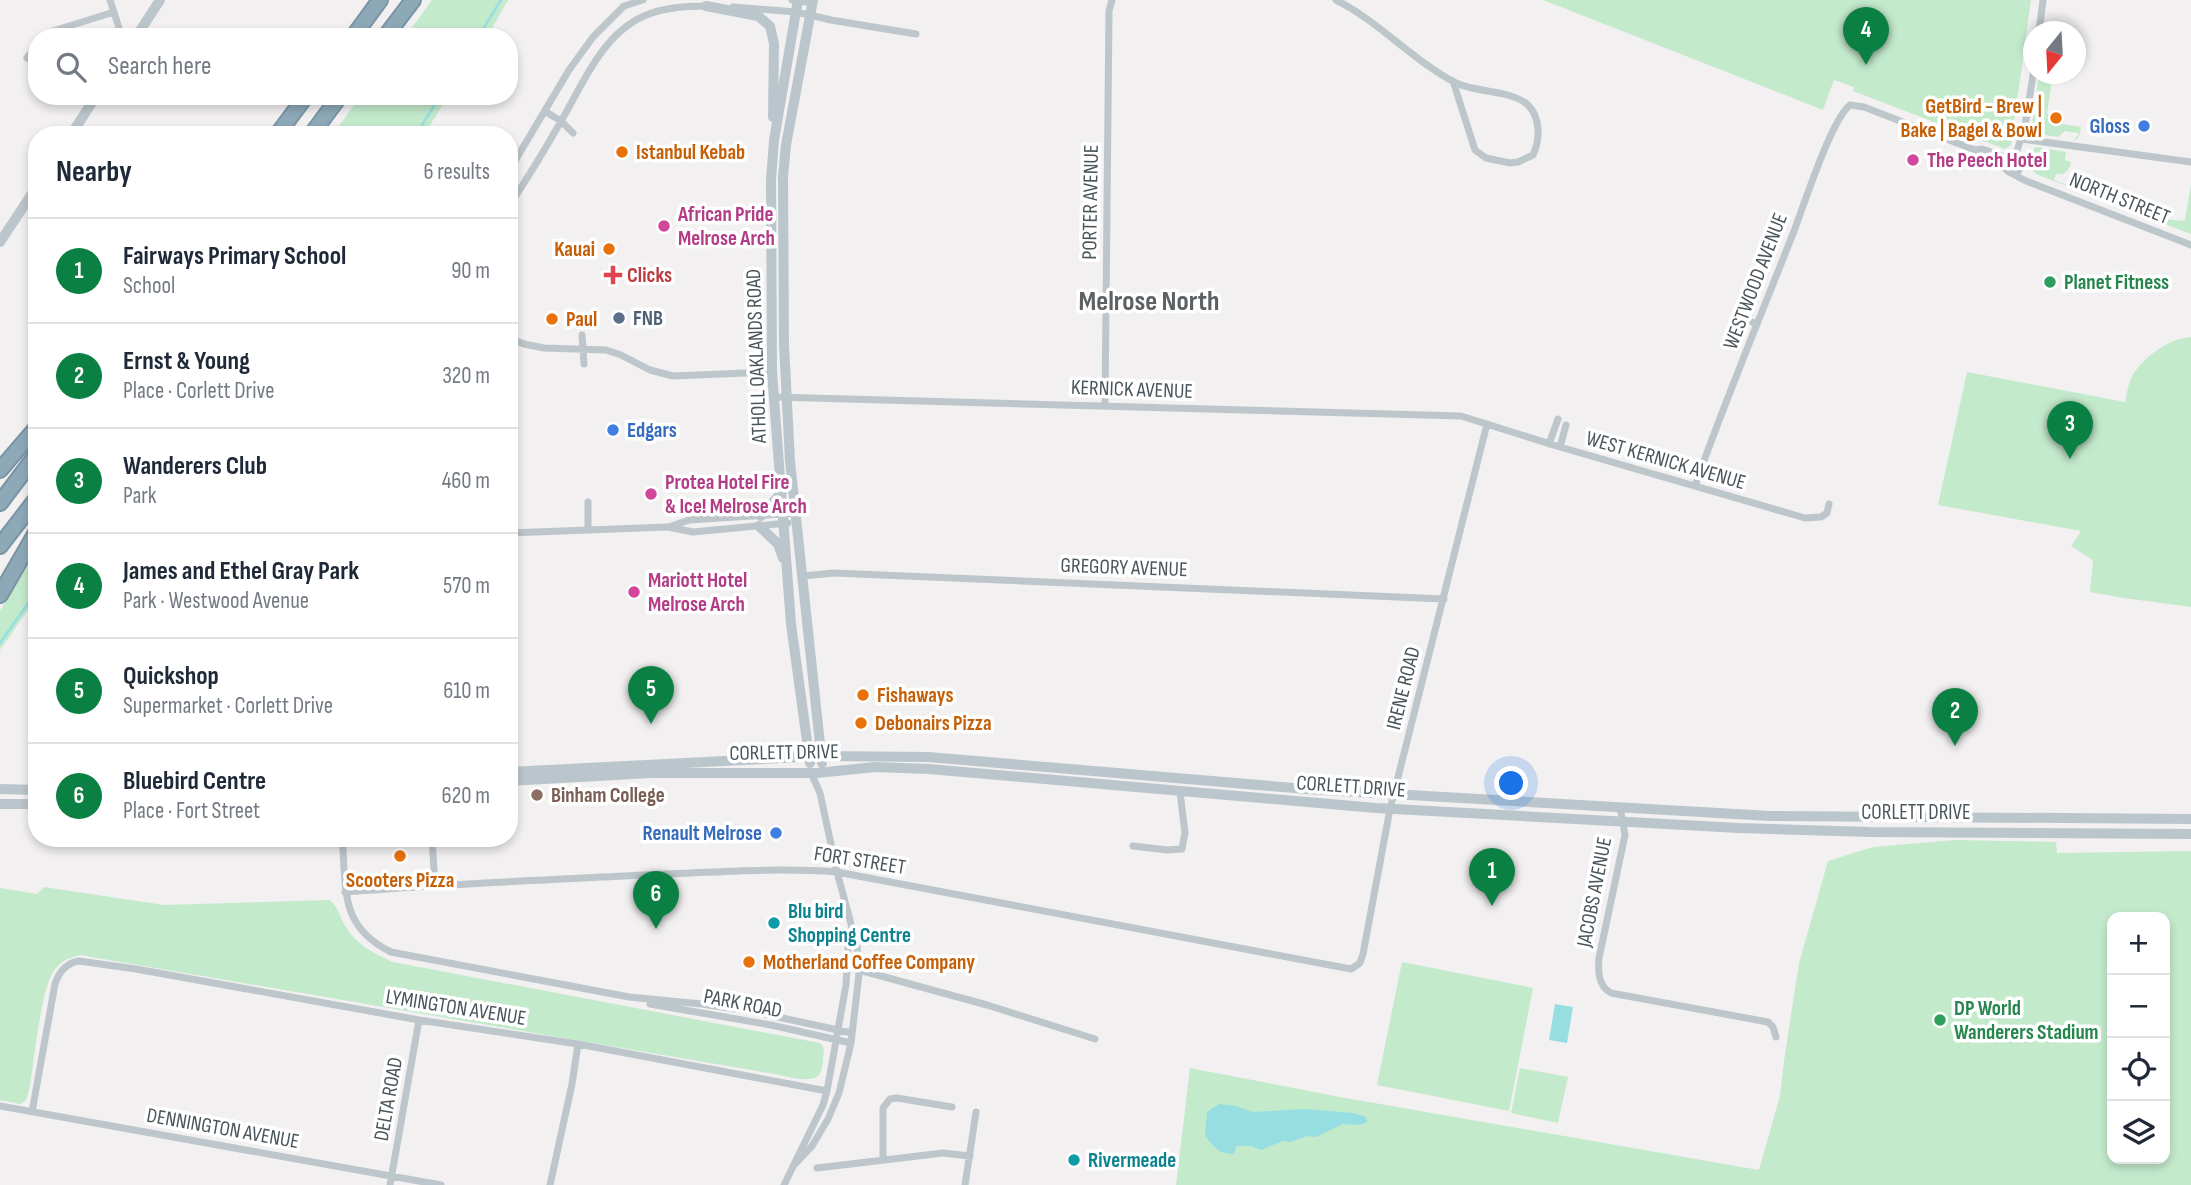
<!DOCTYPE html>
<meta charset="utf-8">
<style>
:root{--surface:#fff;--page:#f6f6f7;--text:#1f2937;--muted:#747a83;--line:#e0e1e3;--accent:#0b8043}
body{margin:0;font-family:"Sofia Sans Condensed",sans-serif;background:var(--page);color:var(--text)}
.controls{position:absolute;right:21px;bottom:21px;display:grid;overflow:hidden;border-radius:14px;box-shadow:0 4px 10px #0003}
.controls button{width:63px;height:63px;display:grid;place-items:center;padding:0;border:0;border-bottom:2px solid var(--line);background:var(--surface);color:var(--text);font:35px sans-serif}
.compass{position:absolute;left:2023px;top:21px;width:63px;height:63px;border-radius:50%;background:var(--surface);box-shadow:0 4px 10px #0003;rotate:198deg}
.you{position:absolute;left:1512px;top:784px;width:24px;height:24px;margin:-18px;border:5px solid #fff;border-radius:50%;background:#1a73e8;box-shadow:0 0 0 10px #1a73e833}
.badge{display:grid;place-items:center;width:46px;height:46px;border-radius:50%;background:var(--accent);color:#fff;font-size:23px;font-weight:700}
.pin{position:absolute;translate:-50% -58px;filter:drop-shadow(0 2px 4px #0008)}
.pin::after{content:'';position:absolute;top:37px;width:24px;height:21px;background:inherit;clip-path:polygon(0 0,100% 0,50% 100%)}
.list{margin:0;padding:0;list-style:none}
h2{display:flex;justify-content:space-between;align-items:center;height:91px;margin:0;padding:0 28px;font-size:30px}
h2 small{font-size:23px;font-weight:400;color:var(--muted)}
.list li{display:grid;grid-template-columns:46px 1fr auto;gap:21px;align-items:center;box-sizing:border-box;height:105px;padding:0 28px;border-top:2px solid var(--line)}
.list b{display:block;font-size:26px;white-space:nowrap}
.list p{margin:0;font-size:23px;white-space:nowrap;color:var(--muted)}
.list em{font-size:23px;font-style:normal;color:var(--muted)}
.icon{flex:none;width:38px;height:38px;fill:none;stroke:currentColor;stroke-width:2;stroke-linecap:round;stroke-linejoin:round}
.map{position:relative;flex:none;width:2191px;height:1185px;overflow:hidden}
.search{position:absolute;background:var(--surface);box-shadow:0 4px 10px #0003;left:28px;top:28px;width:490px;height:77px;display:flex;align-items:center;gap:18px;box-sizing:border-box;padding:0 24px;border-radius:28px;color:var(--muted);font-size:26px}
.panel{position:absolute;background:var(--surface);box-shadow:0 4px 10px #0003;left:28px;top:126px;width:490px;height:721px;border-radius:28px}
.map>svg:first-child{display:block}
.green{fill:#c4eacc;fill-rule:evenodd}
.water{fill:#96dee1}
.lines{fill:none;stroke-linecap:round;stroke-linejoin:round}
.stream{stroke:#96dee1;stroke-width:2.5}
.highway-casing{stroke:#7994a4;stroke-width:18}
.street{stroke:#bdc6ca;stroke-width:7}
.secondary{stroke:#bbc6cc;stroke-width:10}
.highway{stroke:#8da9b8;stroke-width:14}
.food-dot{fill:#e8710a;stroke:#fff;stroke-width:2.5}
.shop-dot{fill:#3f7fe0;stroke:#fff;stroke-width:2.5}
.hotel-dot{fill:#d1479c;stroke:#fff;stroke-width:2.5}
.health-dot{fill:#e0444e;stroke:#fff;stroke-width:2.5}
.leisure-dot{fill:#2e9e5b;stroke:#fff;stroke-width:2.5}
.service-dot{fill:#5c6f8a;stroke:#fff;stroke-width:2.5}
.education-dot{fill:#8d6e63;stroke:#fff;stroke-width:2.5}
.culture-dot{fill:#0f9aa8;stroke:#fff;stroke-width:2.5}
.labels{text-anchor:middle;stroke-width:7;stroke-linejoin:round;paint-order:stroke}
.food-label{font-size:21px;font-weight:bold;fill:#c56008;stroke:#fff;text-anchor:start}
.shop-label{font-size:21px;font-weight:bold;fill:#366cbe;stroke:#fff;text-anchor:end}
.hotel-label{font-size:21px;font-weight:bold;fill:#b23c85;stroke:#fff;text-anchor:start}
.street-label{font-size:21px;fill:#4a555b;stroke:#fff}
.health-label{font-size:21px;font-weight:bold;fill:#be3a42;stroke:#fff;text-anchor:start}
.leisure-label{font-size:21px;font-weight:bold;fill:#27864d;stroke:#fff;text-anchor:start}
.service-label{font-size:21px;font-weight:bold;fill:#4e5e75;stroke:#fff;text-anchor:start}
.education-label{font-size:21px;font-weight:bold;fill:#785e54;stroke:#fff;text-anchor:start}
.culture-label{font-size:21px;font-weight:bold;fill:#0d838f;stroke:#fff;text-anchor:start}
.district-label{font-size:28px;font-weight:bold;fill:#5d6163;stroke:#fff}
</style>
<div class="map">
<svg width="2191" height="1185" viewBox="0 0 2191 1185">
<rect width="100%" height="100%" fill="#f2f0f0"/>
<!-- green -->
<path class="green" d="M 432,0 L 508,0 L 487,37 L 405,37 Z
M 1543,0 L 2031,0 L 2011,145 L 2005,149 L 1853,91 L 1854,87 L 1834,80 L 1823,110 Z
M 2039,74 L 2053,74 L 2047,113 L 2055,123 L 2081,127 L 2080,134 L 2076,140 L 2074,140 L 2079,133 L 2065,131 L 2058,137 C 2047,135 2037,136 2032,124 Z
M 361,96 L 448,96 L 424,135 L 332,135 Z
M 2036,147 L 2066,152 L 2065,160 L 2071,162 C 2069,171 2065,175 2056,174 L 2054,180 L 2144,215 L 2179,221 L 2185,220 L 2191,184 L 2191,234 L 2036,174 C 2028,165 2026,155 2036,147 Z
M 2191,337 L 2191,607 L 2124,598 L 2090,592 L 2093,560 L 2071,546 L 2081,531 L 1938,505 L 1967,372 L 2125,402 C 2127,394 2128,384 2132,376 C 2143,357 2170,338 2191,337 Z
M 37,550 L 37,597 L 0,650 L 0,611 Z
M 1955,840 L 2056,842 L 2057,853 L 2191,851 L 2191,1185 L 1176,1185 L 1190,1068 L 1340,1097 L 1759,1170 L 1780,1096 L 1784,1061 L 1799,963 L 1828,861 L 1873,847 ZM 2112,917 L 2165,917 L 2165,1159 L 2112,1159 Z
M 44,887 L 164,905 L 330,900 C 337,906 340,916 344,924 C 355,944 373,953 393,962 L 820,1043 C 825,1048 824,1051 823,1059 C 823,1063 822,1071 819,1075 C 810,1084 785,1076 774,1074 L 80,955 C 68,958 60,961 53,972 C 41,990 34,1061 30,1086 L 26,1100 L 20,1104 L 0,1100 L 0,888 L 37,894 Z
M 1402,962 L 1533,988 L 1509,1111 L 1377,1085 Z
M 1520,1068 L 1568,1077 L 1558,1123 L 1511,1113 Z"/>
<!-- water -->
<path class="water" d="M 1555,1004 L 1573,1007 L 1567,1043 L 1549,1040 Z
M 1219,1104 L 1236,1106 L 1253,1112 L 1305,1109 L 1353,1113 L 1366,1117 L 1367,1122 L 1360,1125 L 1343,1124 L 1316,1137 L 1307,1136 L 1290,1142 L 1283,1141 L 1261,1150 L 1252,1146 L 1236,1146 L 1234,1154 C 1219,1154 1213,1147 1205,1135 L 1207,1112 Z"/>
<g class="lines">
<!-- stream -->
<path class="stream" d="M 478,37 L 501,0
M 416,135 L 440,96
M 0,643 L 37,591"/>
<defs>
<path id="highway" d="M 353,37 L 380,0
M 385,37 L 413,0
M 277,135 L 306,96
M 311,135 L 340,96
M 0,470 L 37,427
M 0,503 L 37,454
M 0,546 L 37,498
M 0,595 L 37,531"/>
</defs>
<!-- highway casing -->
<use href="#highway" class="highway-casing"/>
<!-- street -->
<path class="street" d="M 110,0 L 122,37
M 792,0 L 813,3
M 1336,0 C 1380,22 1413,61 1456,83 C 1477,93 1512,90 1528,105 C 1541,118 1540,140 1533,155 L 1518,162 L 1510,163 L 1486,158 L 1475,150 L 1453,81
M 733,7 L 796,12 L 831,20 L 916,34
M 2039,32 L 2043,0
M 44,37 L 53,31 L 114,12
M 27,58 L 37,45
M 546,112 L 561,121 L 573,133
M 2022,139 L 2191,162
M 1975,150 L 1982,149 L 2008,158
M 2015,157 L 2025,126 L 2034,69
M2005 165a8 8 0 1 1 16 0a8 8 0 1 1-16 0Z
M 509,171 L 569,70 L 593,37 L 624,6 L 643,0
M 2011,173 L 2026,181 L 2191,245
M 509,206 C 527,179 544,151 560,123 C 582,86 601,35 644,16 C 663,7 687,6 708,6
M 1739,317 L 1757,324
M 582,335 L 584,364
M 509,338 L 524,344 L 544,348 L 606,350 L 621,355 L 650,370 L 673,376 L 772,372
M 774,397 L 1461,416 L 1560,447 L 1805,518 L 1821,517 L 1827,513 L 1829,504
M 1105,405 L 1109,11 L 1112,0
M 1549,444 L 1558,419
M 1560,447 L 1566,425
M 1695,486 C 1725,400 1761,316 1794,231 C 1804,205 1831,120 1850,105 L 1864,107 L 1975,150 L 1980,156 L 2006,169
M 669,527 L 689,520 L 797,513
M 588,529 L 588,502
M 509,533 L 668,527 L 693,532 L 788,523
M 803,576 L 834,573 L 1444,599
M 1620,807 L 1625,835 L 1599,958 C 1598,971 1598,986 1611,993 L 1768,1022 L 1773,1027 L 1776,1037
M 342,838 C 347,888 338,926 391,952 L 629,997 L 702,1004 L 750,1011 L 852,1033
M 432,838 L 435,886
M 1133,846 L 1167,850 L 1182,849 L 1185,833 L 1180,792
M 345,892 C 445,884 545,880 644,875 C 708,873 773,867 837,872 L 1351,969 L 1360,963 L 1363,954 L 1390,809 L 1487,424
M 859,970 L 987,1005 L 1095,1039
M 650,1004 L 771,1025 L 851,1043
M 0,1106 L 441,1185
M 32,1112 L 55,984 C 59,972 66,963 79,961 L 136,969 L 419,1020 L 578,1044 L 827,1091
M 883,1160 L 883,1108 L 890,1099 L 897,1098 L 952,1107
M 794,1165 L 812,1146 L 828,1119 L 839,1093 L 851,1043 L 859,974 L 857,946 L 837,872 L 820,793 L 811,773
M 817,1168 L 943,1153 L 970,1156
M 390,1185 L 419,1020
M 550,1185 L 572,1084 L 578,1044
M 784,1185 L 823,1105 L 827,1091 L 846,985 L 849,931
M 965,1185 L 976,1112"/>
<!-- secondary -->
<path class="secondary" d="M 798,0 L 774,140 L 771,180 L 772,372 L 791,624 L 810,763
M 813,0 L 786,145 L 783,177 L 784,344 L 790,461 L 822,763
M 706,6 L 758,16 L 770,26 L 774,44 L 773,117
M 136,37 L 160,0
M 71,135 L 96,96
M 0,242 L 37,186
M 761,516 L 782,492
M 759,526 L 778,544 L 783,558
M 509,772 L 821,756 L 928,757 L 1306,789 L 1770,816 L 2191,819
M 509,781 L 651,773 L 817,773 L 875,767 L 929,769 L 1376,808 L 1739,828 L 1870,832 L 2191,834
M 0,789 L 37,790
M 0,804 L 37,804"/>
<!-- highway -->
<use href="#highway" class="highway"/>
</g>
<!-- markers -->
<g class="food-dot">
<circle cx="2056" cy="118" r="7"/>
<circle cx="622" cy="152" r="7"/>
<circle cx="609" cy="249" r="7"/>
<circle cx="552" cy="319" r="7"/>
<circle cx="863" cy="695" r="7"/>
<circle cx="861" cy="723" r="7"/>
<circle cx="400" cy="856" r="7"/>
<circle cx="749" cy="962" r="7"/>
</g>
<g class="shop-dot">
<circle cx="2144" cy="126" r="7"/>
<circle cx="613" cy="430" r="7"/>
<circle cx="776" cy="833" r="7"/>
</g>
<g class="hotel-dot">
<circle cx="1913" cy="160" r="7"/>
<circle cx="664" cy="226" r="7"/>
<circle cx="651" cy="494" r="7"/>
<circle cx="634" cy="592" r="7"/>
</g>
<path class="health-dot" d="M609.5 264.5h7v7h7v7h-7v7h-7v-7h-7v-7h7z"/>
<g class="leisure-dot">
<circle cx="2050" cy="282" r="7"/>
<circle cx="1940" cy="1020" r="7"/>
</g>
<circle class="service-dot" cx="619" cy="318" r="7"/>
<circle class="education-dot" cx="537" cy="795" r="7"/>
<g class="culture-dot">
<circle cx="774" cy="923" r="7"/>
<circle cx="1074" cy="1160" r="7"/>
</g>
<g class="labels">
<!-- food labels -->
<g class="food-label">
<text x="2042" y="113" text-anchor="end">GetBird - Brew |<tspan x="2042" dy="24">Bake | Bagel &amp; Bowl</tspan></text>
<text x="636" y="159">Istanbul Kebab</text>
<text x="595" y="256" text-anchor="end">Kauai</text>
<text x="566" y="326">Paul</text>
<text x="877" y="702">Fishaways</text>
<text x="875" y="730">Debonairs Pizza</text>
<text x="400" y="887" text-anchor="middle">Scooters Pizza</text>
<text x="763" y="969">Motherland Coffee Company</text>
</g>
<!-- shop labels -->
<g class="shop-label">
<text x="2130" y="133">Gloss</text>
<text x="627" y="437" text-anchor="start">Edgars</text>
<text x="762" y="840">Renault Melrose</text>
</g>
<!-- hotel labels -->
<g class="hotel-label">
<text x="1927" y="167">The Peech Hotel</text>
<text x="678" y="221">African Pride<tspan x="678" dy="24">Melrose Arch</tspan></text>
<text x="665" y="489">Protea Hotel Fire<tspan x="665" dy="24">&amp; Ice! Melrose Arch</tspan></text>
<text x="648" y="587">Mariott Hotel<tspan x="648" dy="24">Melrose Arch</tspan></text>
</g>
<!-- street labels -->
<g class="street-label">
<text transform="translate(2120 198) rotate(22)" y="7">NORTH STREET</text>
<text transform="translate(1090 202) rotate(-89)" y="7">PORTER AVENUE</text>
<text transform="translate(1755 281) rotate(-69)" y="7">WESTWOOD AVENUE</text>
<text transform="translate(756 356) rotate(-92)" y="7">ATHOLL OAKLANDS ROAD</text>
<text transform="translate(1132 389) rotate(2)" y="7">KERNICK AVENUE</text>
<text transform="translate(1666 460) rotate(16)" y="7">WEST KERNICK AVENUE</text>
<text transform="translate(1124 567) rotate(2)" y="7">GREGORY AVENUE</text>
<text transform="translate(1403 688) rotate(-76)" y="7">IRENE ROAD</text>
<text transform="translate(784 752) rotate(-1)" y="7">CORLETT DRIVE</text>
<text transform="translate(1351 786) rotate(4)" y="7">CORLETT DRIVE</text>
<text x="1916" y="819">CORLETT DRIVE</text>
<text transform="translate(860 860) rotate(9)" y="7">FORT STREET</text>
<text transform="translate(1594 892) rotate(-79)" y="7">JACOBS AVENUE</text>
<text transform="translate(743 1003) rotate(11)" y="7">PARK ROAD</text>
<text transform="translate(456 1007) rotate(9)" y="7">LYMINGTON AVENUE</text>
<text transform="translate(388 1099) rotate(-80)" y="7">DELTA ROAD</text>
<text transform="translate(223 1128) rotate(10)" y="7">DENNINGTON AVENUE</text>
</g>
<!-- health labels -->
<g class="health-label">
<text x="627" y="282">Clicks</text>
</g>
<!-- leisure labels -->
<g class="leisure-label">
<text x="2064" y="289">Planet Fitness</text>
<text x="1954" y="1015">DP World<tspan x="1954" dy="24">Wanderers Stadium</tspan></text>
</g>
<!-- service labels -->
<g class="service-label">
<text x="633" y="325">FNB</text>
</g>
<!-- education labels -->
<g class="education-label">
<text x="551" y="802">Binham College</text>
</g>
<!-- culture labels -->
<g class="culture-label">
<text x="788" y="918">Blu bird<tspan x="788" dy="24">Shopping Centre</tspan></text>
<text x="1088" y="1167">Rivermeade</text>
</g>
<!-- district labels -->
<g class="district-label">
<text x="1149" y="310">Melrose North</text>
</g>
</g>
</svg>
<div class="controls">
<button>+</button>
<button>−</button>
<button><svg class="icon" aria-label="locate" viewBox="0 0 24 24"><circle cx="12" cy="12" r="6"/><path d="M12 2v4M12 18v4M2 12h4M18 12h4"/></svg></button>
<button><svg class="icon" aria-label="layers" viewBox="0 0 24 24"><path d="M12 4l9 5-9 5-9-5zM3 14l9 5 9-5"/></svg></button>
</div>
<svg class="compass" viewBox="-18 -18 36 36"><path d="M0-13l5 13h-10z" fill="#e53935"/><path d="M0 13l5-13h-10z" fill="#747a83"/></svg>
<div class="you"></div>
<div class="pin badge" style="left:1492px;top:906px">1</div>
<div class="pin badge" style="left:1955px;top:746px">2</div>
<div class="pin badge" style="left:2070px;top:459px">3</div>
<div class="pin badge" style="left:1866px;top:65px">4</div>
<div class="pin badge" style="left:651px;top:724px">5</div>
<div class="pin badge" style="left:656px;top:929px">6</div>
<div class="search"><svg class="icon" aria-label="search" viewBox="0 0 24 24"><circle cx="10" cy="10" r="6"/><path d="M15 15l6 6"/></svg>Search here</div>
<section class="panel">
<h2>Nearby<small>6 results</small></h2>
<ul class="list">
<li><span class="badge">1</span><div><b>Fairways Primary School</b><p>School</p></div><em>90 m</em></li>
<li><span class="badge">2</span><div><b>Ernst &amp; Young</b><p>Place · Corlett Drive</p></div><em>320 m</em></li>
<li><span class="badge">3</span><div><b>Wanderers Club</b><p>Park</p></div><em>460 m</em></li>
<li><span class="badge">4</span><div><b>James and Ethel Gray Park</b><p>Park · Westwood Avenue</p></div><em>570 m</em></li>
<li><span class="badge">5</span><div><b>Quickshop</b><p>Supermarket · Corlett Drive</p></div><em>610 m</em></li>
<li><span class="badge">6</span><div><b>Bluebird Centre</b><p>Place · Fort Street</p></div><em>620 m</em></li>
</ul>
</section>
</div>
